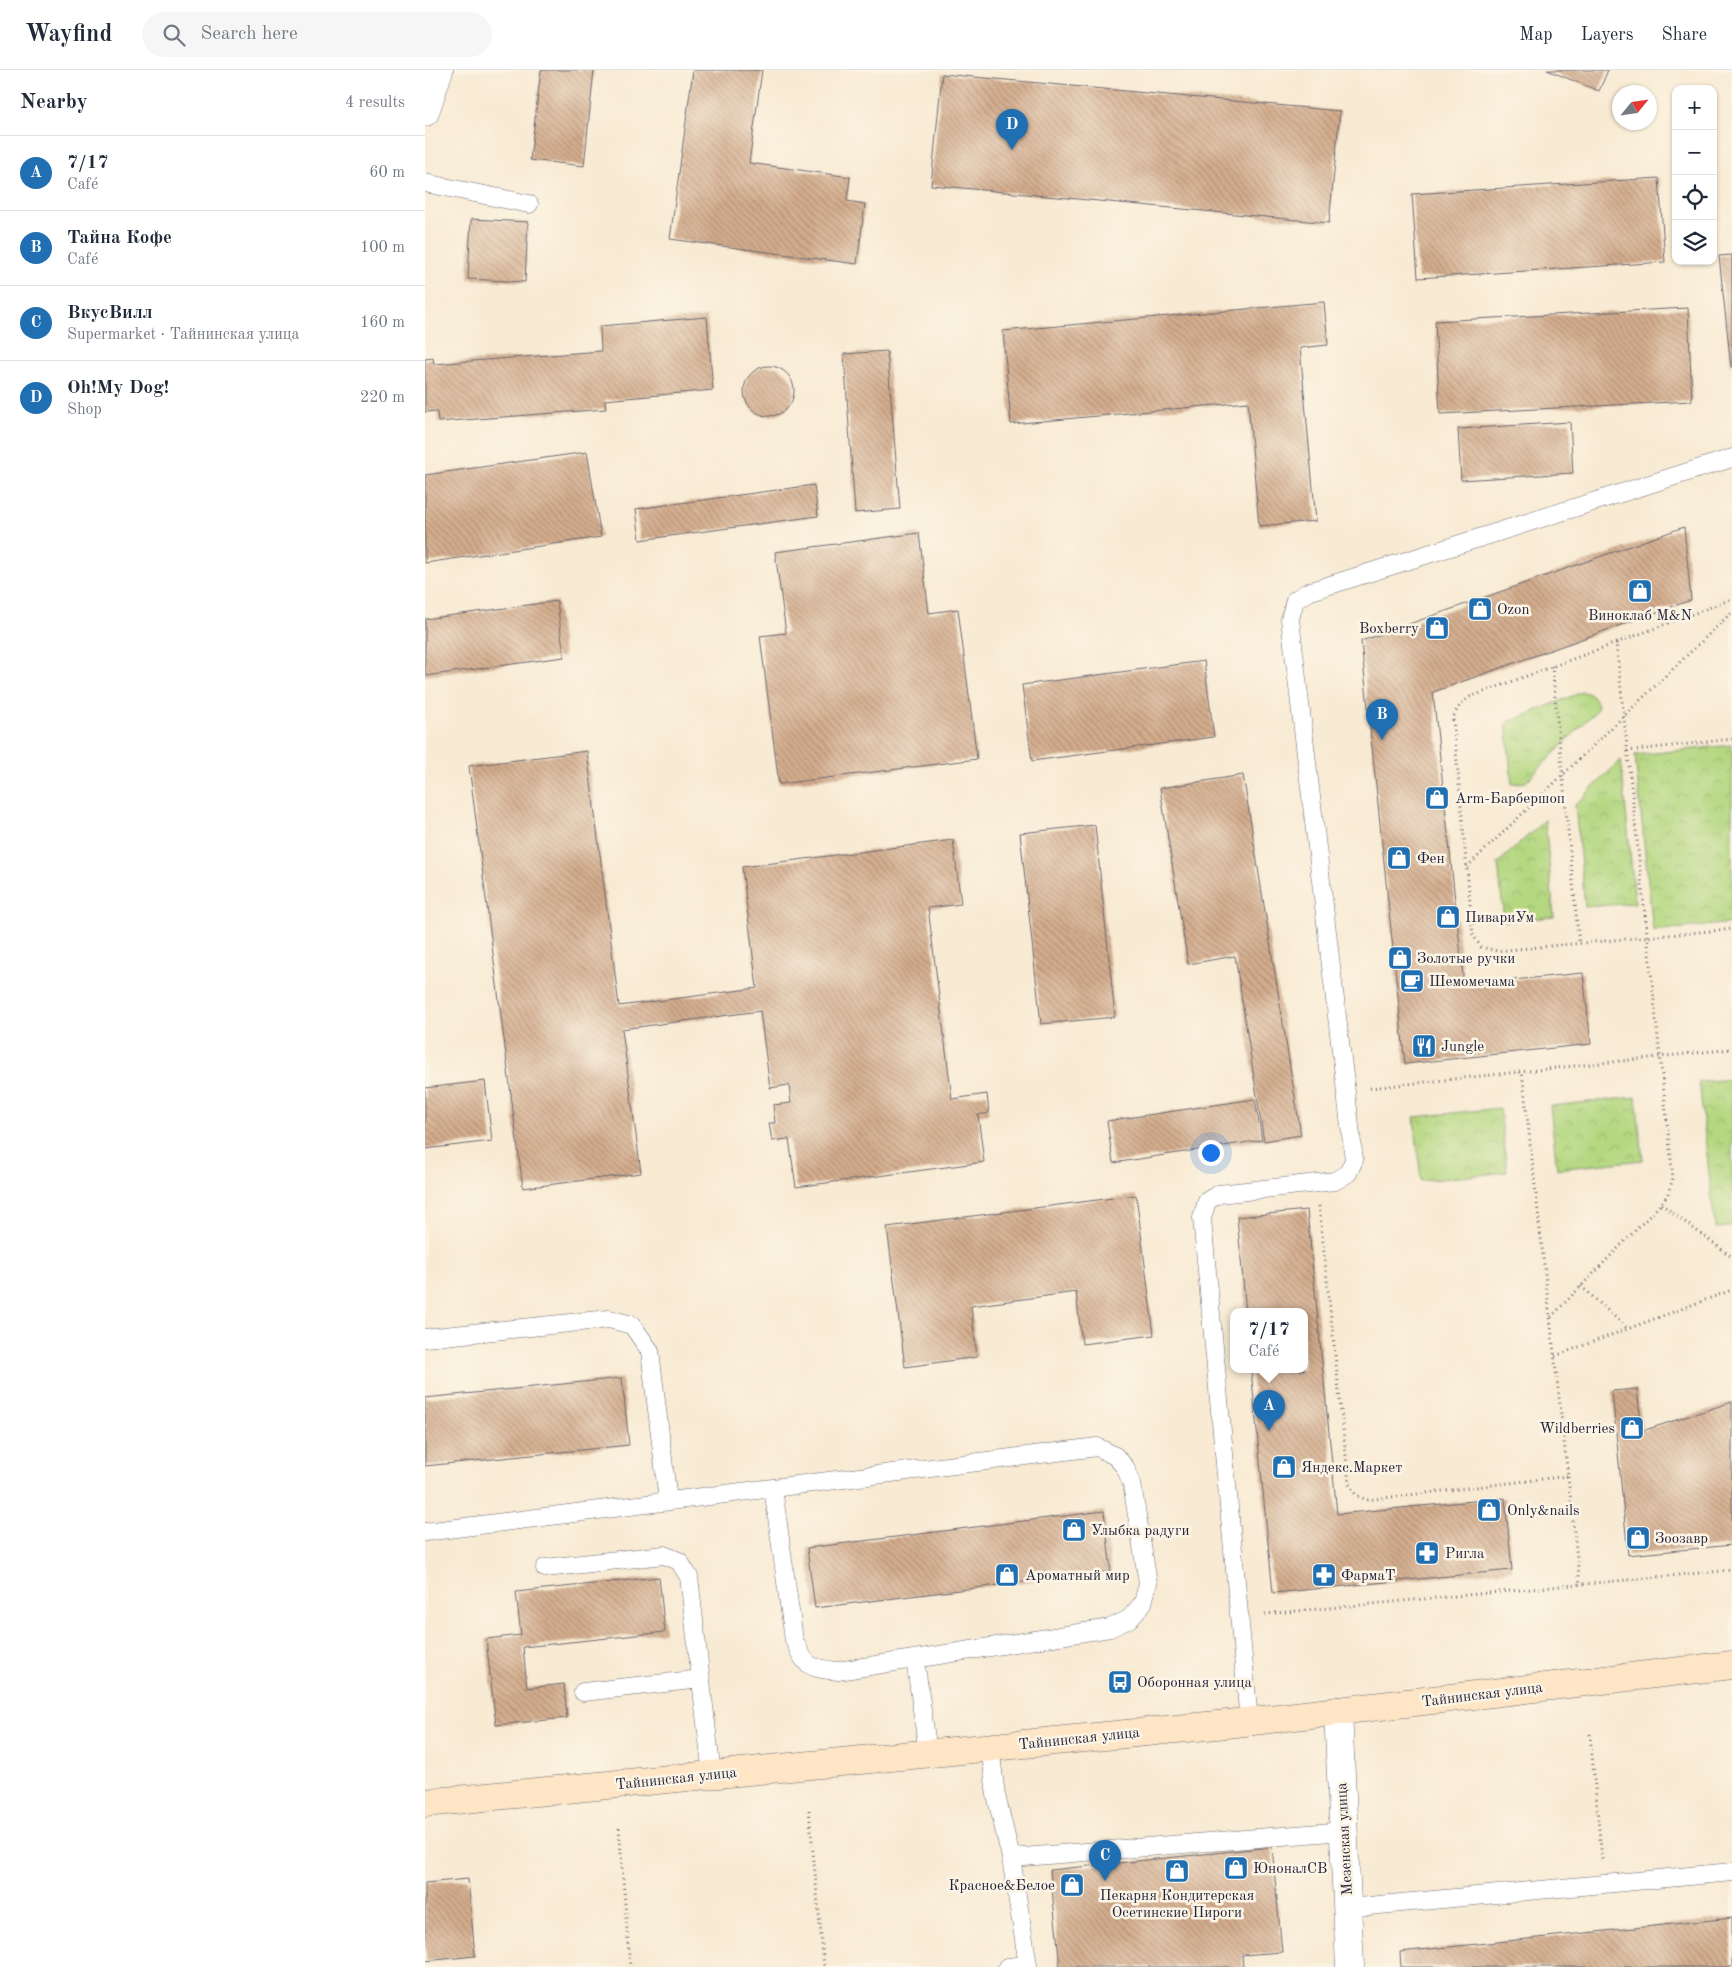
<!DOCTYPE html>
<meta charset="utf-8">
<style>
:root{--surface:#fff;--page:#f6f6f7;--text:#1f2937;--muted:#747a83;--line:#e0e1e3;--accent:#1f6fb2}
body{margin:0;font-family:"Old Standard TT",serif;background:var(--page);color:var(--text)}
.controls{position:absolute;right:15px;top:15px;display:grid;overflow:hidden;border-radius:10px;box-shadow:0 1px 4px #0004}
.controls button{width:45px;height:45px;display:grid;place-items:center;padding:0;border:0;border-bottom:1px solid var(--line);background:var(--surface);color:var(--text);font:25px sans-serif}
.compass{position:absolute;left:1187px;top:15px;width:45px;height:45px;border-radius:50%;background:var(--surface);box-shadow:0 1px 4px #0004;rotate:61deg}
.you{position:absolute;left:785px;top:1082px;width:18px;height:18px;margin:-12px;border:4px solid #fff;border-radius:50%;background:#1a73e8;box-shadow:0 0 0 8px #1a73e833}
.badge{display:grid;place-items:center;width:32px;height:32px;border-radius:50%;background:var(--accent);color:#fff;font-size:16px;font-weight:700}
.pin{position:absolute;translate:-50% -41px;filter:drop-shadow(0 1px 2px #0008)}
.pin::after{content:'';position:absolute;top:26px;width:18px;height:15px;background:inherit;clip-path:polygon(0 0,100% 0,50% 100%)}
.popup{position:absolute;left:805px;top:1238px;width:78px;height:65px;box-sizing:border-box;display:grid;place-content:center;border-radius:10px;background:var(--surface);filter:drop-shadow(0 1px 4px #0005);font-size:16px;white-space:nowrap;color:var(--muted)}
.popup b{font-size:19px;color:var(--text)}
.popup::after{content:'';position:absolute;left:50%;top:100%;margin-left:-10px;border:10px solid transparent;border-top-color:var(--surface)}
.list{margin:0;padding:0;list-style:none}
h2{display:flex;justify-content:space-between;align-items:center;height:65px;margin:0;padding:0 20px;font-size:21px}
h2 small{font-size:16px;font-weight:400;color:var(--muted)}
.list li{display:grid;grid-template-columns:32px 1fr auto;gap:15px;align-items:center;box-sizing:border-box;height:75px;padding:0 20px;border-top:1px solid var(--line)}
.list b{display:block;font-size:19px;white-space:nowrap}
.list p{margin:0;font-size:16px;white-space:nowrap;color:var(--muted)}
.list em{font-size:16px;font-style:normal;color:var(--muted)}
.icon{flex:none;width:28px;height:28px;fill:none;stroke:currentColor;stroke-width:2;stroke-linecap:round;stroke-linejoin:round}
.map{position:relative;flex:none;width:1307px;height:1897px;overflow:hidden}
header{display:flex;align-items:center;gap:30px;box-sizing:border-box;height:70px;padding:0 25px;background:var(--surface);border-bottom:1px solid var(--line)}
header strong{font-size:24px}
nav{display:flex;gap:28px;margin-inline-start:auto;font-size:18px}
.search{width:350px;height:45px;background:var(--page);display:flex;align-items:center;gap:12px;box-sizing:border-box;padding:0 18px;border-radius:28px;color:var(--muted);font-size:19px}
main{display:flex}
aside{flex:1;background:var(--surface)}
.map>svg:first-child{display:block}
.park{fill:url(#park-crowns);stroke:#6b7c5e}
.building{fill:url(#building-back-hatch)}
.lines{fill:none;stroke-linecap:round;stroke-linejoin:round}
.lane-casing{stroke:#6d6870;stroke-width:19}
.street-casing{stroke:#6d6870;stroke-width:29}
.secondary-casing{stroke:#6d6870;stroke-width:29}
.path{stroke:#6d6870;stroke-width:3;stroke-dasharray:1 4;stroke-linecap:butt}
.lane{stroke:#fff;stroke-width:18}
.street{stroke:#fff;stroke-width:28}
.secondary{stroke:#fde5c5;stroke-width:28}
.labels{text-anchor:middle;stroke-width:5;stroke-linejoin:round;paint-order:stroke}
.poi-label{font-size:15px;fill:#22223b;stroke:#fcf5e5;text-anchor:start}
.street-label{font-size:15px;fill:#22223b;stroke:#fcf5e5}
</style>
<header>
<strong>Wayfind</strong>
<div class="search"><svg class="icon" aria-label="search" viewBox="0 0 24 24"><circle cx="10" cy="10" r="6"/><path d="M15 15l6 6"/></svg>Search here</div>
<nav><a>Map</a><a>Layers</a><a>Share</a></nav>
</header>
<main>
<aside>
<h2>Nearby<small>4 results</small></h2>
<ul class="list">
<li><span class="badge">A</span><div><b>7/17</b><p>Café</p></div><em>60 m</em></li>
<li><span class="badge">B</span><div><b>Тайна Кофе</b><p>Café</p></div><em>100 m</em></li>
<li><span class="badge">C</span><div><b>ВкусВилл</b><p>Supermarket · Тайнинская улица</p></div><em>160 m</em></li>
<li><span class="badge">D</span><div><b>Oh!My Dog!</b><p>Shop</p></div><em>220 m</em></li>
</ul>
</aside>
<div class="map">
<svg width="1307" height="1897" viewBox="0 0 1307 1897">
<defs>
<pattern id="park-crowns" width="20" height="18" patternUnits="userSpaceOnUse" patternTransform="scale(1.25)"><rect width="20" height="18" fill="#b4d780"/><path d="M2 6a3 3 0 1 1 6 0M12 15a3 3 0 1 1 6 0" fill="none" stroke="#9ab870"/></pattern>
<pattern id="building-back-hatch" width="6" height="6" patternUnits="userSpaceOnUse" patternTransform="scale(1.25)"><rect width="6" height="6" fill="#d4ad8d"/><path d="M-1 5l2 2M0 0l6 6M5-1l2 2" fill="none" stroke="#ac8c74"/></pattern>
</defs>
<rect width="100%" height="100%" fill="#fcf5e5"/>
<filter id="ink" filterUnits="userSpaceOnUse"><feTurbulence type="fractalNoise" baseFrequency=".02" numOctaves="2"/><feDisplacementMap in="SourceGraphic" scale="10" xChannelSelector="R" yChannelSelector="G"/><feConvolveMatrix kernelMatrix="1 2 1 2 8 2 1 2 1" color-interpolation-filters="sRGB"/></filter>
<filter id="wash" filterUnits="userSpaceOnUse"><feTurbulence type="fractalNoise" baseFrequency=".0096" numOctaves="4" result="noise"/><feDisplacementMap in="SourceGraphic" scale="20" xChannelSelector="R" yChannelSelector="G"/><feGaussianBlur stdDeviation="1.12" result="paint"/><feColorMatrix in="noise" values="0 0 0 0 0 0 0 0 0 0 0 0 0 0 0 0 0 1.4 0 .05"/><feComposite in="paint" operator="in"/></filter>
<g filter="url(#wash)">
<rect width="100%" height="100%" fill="#f8ead3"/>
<!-- park -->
<path class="park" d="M 1157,622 C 1166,623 1170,627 1173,635 L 1171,641 L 1101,712 L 1087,714 L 1081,653 Z
M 1307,675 L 1307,853 L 1228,861 L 1210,685 Z
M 1196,690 L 1210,833 L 1160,837 L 1150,735 Z
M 1120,750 L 1129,847 L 1079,851 L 1073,793 Z
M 1307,1009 L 1307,1157 L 1290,1158 L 1274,1012 Z
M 1211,1027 L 1218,1090 L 1132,1099 L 1125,1036 Z
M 1075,1038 L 1082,1102 L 996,1111 L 989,1047 Z"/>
<g id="blocks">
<!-- building -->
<path class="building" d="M 116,0 L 169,0 L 159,96 L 105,90 Z
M 268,0 L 337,0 L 324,93 L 425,107 L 422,131 L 440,134 L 432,194 L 245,169 Z
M 1122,0 L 1183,0 L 1174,21 Z
M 517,4 L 915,41 L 904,153 L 506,115 Z
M 1234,108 L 1240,192 L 993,208 L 987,124 Z
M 46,149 L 103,152 L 100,212 L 43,209 Z
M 1307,185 L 1307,297 L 1306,297 L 1294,186 Z
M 899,232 L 903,275 L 875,278 L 891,451 L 834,456 L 823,332 L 586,354 L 578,261 Z
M 1263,238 L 1267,331 L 1015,344 L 1010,251 Z
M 282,247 L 288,320 L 180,330 L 181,339 L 13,352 L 12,341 L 0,342 L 0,289 L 8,288 L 9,294 L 176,281 L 175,256 Z
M 462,281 L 475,439 L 430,443 L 419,284 Z
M319 321a25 25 0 1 1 50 0a25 25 0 1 1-50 0Z
M 1145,352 L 1148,403 L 1036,410 L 1033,359 Z
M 162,382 L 176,467 L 0,493 L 0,405 Z
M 389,415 L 393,446 L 215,470 L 211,439 Z
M 1259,457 L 1266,530 L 1008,622 L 1039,915 L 1158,903 L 1166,974 L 980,994 L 936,571 Z
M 494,463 L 504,543 L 533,539 L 552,689 L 354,714 L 335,566 L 361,563 L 350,482 Z
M 132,531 L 139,587 L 0,606 L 0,549 Z
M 779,591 L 789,667 L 607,691 L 597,615 Z
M 162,681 L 194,936 L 332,918 L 317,797 L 528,770 L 536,834 L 503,838 L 527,1029 L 562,1024 L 564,1043 L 553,1045 L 559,1092 L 371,1117 L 364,1069 L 347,1071 L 344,1053 L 350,1053 L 348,1035 L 366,1033 L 364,1015 L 345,1018 L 335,941 L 197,959 L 216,1103 L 98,1118 L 44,696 Z
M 818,705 L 876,1065 L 839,1071 L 810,886 L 763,894 L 735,718 Z
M 670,755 L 690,947 L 616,954 L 595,763 Z
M 60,1011 L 67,1071 L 0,1079 L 0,1018 Z
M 830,1029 L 837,1070 L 688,1093 L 682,1051 Z
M 711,1125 L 729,1265 L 657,1274 L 651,1222 L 546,1236 L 552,1287 L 480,1297 L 462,1157 Z
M 882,1140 L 912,1444 L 1080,1428 L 1087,1500 L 848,1523 L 826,1300 L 879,1300 L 879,1242 L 821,1242 L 812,1147 Z
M 197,1308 L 204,1375 L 0,1396 L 0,1328 Z
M 1212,1319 L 1217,1361 L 1307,1332 L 1307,1475 L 1203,1485 L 1187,1321 Z
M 679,1441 L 686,1501 L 390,1538 L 382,1478 Z
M 234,1507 L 240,1562 L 98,1577 L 102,1618 L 139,1614 L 142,1648 L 71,1655 L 61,1569 L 96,1565 L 91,1522 Z
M 847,1777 L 857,1882 L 817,1885 L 818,1897 L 635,1897 L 625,1800 Z
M 43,1809 L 50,1886 L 0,1891 L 0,1813 Z
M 1307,1848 L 1307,1897 L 976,1897 L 975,1882 Z"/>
</g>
</g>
<g filter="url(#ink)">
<use href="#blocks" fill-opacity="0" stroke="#6d6870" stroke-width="1"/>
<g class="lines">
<defs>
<path id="lane" d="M 0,113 L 104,134
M 0,1268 L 184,1249 L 207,1255 L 225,1281 L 243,1431
M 0,1462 L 672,1377 L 690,1386 L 700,1397 L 707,1414 L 723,1513 L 718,1533 L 704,1549 L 685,1558 L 413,1601 C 383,1598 381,1597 369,1570 L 348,1418
M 120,1498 L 239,1485 L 254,1491 L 264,1507 L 287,1705
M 490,1589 L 503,1683
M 158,1622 L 276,1609
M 824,1651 L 777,1148 L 782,1131 L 794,1124 L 910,1111 L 923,1103 L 929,1090 L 865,549 L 870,530 L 883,522 L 1307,388
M 565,1677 L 571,1725 L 586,1788 L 603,1895
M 586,1788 L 919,1761
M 922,1838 L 1307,1802
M 582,1897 L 603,1895 L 603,1897"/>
<path id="street" d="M 0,42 L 14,0
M 913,1641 L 925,1897"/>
<path id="secondary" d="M 0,1733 L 802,1654 L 1307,1595"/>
</defs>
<!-- lane casing -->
<use href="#lane" class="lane-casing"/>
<!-- street casing -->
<use href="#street" class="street-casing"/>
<!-- secondary casing -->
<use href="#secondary" class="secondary-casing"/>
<!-- path -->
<path class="path" d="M 1191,573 L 1045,627 C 1036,633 1031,639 1028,649 L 1048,865 L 1056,877 L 1072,881 L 1307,859
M 1127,596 L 1154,874
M 1202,681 L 1307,669
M 1042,797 L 1307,542
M 945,1018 L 1307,979
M 1236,1134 L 1307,1187
M 894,1136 L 924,1414 L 931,1425 L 942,1430 L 1143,1406 L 1097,1001
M 1156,1216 L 1203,1259
M 1126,1247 L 1236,1134 L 1243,1124 L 1248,1108 L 1191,573 L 1307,529
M 1130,1286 L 1307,1220
M 1143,1406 L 1155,1515
M 840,1544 L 1307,1500
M 1165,1664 L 1177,1790
M 384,1740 L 399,1897
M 194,1758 L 205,1897"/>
<!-- lane -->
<use href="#lane" class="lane"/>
<!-- street -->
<use href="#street" class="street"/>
<!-- secondary -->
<use href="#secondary" class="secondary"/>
</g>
</g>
<!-- icons -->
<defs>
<symbol id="shop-square" viewBox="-11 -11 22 22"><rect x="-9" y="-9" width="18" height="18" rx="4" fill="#1f6fb2" stroke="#fcf5e5"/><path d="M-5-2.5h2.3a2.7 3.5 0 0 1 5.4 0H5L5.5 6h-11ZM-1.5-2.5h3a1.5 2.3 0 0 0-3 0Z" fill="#fff"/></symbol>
<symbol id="cafe-square" viewBox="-11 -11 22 22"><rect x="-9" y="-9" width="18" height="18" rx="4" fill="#1f6fb2" stroke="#fcf5e5"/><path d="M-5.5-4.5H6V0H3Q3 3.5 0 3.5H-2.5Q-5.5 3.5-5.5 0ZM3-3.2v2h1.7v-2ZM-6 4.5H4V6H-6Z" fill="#fff"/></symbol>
<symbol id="restaurant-square" viewBox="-11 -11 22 22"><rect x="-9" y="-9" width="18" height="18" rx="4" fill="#1f6fb2" stroke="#fcf5e5"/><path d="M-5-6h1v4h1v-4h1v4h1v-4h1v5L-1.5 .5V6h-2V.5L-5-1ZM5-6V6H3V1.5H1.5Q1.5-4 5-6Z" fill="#fff"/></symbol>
<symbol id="pharmacy-square" viewBox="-11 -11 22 22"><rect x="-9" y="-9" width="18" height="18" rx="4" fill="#1f6fb2" stroke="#fcf5e5"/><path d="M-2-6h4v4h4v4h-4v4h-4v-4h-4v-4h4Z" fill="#fff"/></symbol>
<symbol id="bus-square" viewBox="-11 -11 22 22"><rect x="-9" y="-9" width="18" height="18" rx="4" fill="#1f6fb2" stroke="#fcf5e5"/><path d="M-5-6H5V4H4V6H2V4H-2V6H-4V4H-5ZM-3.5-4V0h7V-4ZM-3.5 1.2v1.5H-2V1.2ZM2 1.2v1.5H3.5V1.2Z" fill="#fff"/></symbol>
</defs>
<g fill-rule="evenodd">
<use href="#shop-square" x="1201" y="507" width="28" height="28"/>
<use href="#shop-square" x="1041" y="525" width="28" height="28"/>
<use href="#shop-square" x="998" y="544" width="28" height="28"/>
<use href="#shop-square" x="998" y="714" width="28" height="28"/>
<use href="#shop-square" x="960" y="774" width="28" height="28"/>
<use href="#shop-square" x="1009" y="833" width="28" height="28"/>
<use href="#shop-square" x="961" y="874" width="28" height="28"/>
<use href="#cafe-square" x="973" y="897" width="28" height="28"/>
<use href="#restaurant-square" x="985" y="962" width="28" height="28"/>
<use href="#shop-square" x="1193" y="1344" width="28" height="28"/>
<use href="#shop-square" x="845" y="1383" width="28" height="28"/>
<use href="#shop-square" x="1050" y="1426" width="28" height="28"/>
<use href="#shop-square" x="635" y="1446" width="28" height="28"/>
<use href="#shop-square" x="1199" y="1454" width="28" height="28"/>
<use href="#pharmacy-square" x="988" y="1469" width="28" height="28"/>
<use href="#shop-square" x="568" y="1491" width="28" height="28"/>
<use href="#pharmacy-square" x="885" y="1491" width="28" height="28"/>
<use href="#bus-square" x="681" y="1598" width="28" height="28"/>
<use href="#shop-square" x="797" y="1784" width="28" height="28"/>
<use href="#shop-square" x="738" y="1787" width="28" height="28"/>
<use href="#shop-square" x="633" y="1801" width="28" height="28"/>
</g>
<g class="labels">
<!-- poi labels -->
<g class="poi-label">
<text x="1072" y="544">Ozon</text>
<text x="1215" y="550" text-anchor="middle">Виноклаб М&amp;N</text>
<text x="994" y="563" text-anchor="end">Boxberry</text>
<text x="1030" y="733">Arm-Барбершоп</text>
<text x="992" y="793">Фен</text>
<text x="1040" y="852">ПивариУм</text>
<text x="992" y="893">Золотые ручки</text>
<text x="1004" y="916">Шемомечама</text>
<text x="1016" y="981">Jungle</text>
<text x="1190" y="1363" text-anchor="end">Wildberries</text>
<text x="876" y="1402">Яндекс.Маркет</text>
<text x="1082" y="1445">Only&amp;nails</text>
<text x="666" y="1465">Улыбка радуги</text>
<text x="1230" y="1473">Зоозавр</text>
<text x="1020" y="1488">Ригла</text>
<text x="600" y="1510">Ароматный мир</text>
<text x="916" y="1510">ФармаТ</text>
<text x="712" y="1617">Оборонная улица</text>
<text x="828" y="1803">ЮноналСВ</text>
<text x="630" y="1820" text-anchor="end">Красное&amp;Белое</text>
<text x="752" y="1830" text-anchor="middle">Пекарня Кондитерская<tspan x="752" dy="17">Осетинские Пироги</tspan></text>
</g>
<!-- street labels -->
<g class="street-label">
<text transform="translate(1057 1624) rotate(-7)" y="5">Тайнинская улица</text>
<text transform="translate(654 1668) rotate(-6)" y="5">Тайнинская улица</text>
<text transform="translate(251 1708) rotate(-6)" y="5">Тайнинская улица</text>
<text transform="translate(919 1769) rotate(-93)" y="5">Мезенская улица</text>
</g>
</g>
</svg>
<div class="controls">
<button>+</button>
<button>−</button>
<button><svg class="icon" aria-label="locate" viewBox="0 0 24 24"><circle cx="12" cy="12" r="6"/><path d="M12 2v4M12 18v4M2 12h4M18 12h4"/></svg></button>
<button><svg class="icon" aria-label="layers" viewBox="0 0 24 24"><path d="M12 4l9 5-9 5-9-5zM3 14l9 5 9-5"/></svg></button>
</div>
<svg class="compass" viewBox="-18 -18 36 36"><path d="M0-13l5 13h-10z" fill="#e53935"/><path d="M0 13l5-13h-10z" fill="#747a83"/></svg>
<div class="you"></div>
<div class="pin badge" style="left:844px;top:1361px">A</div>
<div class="popup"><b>7/17</b>Café</div>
<div class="pin badge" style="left:957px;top:670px">B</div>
<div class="pin badge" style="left:680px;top:1811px">C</div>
<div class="pin badge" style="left:587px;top:80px">D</div>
</div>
</main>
